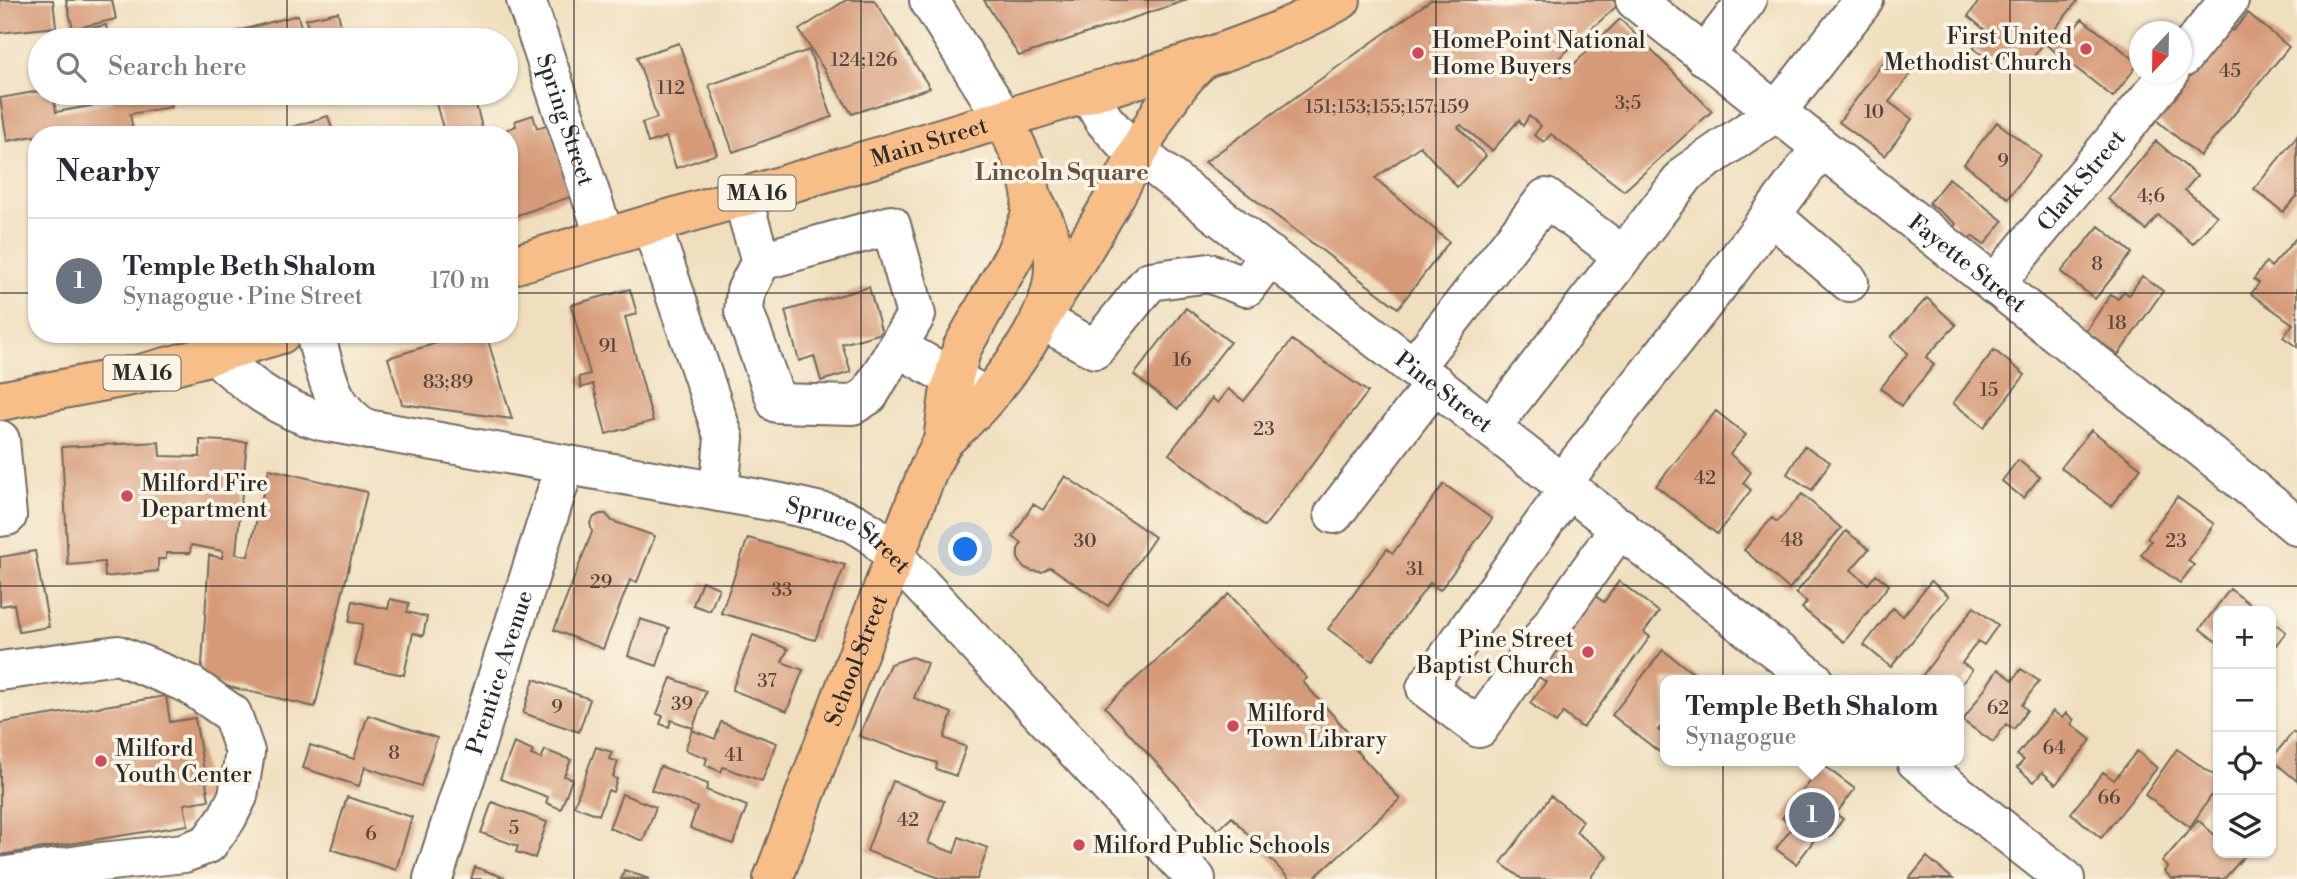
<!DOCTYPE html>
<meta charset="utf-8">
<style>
:root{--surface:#fff;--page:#f7f7f7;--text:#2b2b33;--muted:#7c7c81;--line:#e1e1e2;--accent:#b45309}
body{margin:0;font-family:"Libre Bodoni",serif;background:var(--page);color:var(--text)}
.controls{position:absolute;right:21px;bottom:21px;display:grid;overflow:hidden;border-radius:14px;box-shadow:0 2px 5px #0004}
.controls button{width:63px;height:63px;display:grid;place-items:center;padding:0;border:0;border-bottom:2px solid var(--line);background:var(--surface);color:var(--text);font:35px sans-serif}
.compass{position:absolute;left:2129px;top:21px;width:63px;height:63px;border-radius:50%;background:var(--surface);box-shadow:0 2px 5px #0004;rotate:202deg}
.you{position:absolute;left:966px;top:550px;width:24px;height:24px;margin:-18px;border:5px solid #fff;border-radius:50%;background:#1a73e8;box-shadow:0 0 0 10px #1a73e833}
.badge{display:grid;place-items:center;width:46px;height:46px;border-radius:50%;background:var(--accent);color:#fff;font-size:23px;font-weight:700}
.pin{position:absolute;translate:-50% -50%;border:4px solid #fff;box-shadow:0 2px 7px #0006}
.popup{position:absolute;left:1660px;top:675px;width:304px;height:91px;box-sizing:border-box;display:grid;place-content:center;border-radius:14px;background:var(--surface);filter:drop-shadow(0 2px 5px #0005);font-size:23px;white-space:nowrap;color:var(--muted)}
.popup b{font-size:26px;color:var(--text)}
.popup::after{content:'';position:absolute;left:50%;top:100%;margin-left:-14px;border:14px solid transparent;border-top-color:var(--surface)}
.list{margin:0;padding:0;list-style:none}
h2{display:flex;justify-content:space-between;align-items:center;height:91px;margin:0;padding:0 28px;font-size:30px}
h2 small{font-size:23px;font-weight:400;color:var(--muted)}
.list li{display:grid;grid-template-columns:46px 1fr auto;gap:21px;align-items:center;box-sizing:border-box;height:126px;padding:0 28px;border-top:2px solid var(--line)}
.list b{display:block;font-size:26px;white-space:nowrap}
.list p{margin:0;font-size:23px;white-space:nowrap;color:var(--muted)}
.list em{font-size:23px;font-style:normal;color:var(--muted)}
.icon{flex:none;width:38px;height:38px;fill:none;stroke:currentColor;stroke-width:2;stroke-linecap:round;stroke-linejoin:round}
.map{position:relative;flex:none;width:2297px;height:879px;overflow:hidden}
.search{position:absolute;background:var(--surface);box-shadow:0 2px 5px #0004;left:28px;top:28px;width:490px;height:77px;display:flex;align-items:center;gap:18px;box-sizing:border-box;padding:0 24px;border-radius:38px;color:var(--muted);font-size:26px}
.panel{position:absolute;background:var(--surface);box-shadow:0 2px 5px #0004;left:28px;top:126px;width:490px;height:217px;border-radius:28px}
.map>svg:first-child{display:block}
.building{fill:#d59a77}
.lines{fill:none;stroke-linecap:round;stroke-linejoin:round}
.minor-casing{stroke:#706a5e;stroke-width:42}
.major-casing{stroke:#706a5e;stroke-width:42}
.minor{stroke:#fff;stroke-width:38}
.major{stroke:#f7be88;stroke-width:38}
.grid{fill:none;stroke:#2b2b2b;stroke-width:2;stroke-opacity:0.55}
.poi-dot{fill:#d1495b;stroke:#fcf5e5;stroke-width:2.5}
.labels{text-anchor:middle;stroke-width:7;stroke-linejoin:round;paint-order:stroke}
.number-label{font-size:19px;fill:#56473e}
.shield{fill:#fcf5e5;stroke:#6a6863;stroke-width:2}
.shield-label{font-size:21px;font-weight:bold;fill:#2b2b2b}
.poi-label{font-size:23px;fill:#2b2b2b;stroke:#fcf5e5;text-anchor:start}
.street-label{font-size:23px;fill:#2b2b2b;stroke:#fcf5e5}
.neighbourhood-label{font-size:24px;font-weight:bold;fill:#665246;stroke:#fcf5e5}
</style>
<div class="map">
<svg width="2297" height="879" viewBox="0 0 2297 879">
<rect width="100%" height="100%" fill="#fcf5e5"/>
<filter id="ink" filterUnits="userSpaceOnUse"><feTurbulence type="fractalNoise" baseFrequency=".0143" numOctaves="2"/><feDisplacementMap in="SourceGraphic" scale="14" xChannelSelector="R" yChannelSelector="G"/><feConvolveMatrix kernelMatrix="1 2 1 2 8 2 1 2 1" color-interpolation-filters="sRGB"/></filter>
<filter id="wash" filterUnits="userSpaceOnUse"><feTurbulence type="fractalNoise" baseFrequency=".00686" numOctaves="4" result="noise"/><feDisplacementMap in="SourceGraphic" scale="28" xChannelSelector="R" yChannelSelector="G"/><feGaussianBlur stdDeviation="1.57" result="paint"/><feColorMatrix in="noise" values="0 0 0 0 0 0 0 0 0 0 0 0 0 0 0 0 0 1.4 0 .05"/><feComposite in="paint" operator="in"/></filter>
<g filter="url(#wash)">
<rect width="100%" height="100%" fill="#f0dfbe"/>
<g id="blocks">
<!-- building -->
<path class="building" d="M 0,0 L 53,0 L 56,27 L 0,33 Z
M 66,0 L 112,0 L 116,19 L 73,29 Z
M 846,0 L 874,0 L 930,88 L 852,114 L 799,30 Z
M 984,0 L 1187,0 L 1019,56 Z
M 1431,0 L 1613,0 L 1618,5 L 1550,66 L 1561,77 L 1620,19 L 1712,111 L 1624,191 L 1551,134 L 1544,142 L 1534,135 L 1541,126 L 1529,116 L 1523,126 L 1519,120 L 1492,151 L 1461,125 L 1458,127 L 1486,156 L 1457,187 L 1420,146 L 1375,178 L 1449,242 L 1398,308 L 1205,162 Z
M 1980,0 L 2078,0 L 2055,29 L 2067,38 L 2082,19 L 2139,63 L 2113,97 L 2044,43 L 2028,64 L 2010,49 L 1997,66 L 1973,48 L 1986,31 L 1968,16 Z
M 338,12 L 344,40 L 310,40 L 306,19 Z
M 2248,13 L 2289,47 L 2200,156 L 2156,120 L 2175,97 L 2171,93 L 2221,32 L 2234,30 Z
M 298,15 L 304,40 L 219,40 L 218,36 Z
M 106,25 L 109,40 L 59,40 L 58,35 Z
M 679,43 L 717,154 L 676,168 L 666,137 L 648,143 L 642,123 L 657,118 L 637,57 Z
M 809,50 L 832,117 L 733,152 L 709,85 Z
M 1889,55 L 1912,72 L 1889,102 L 1912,119 L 1885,156 L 1839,122 Z
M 40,91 L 40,93 L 53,93 L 56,112 L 113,102 L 111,93 L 169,93 L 171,107 L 130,114 L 134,135 L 37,135 L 37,143 L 34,136 L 7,141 L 0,98 Z
M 433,93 L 473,93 L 484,135 L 445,135 Z
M 533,115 L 537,128 L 549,124 L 573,196 L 509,218 L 509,135 L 504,135 L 503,131 L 516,126 L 515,121 Z
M 328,116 L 334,135 L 270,135 L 270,134 Z
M 1997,122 L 2041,156 L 2008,198 L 1964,164 Z
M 2297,136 L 2297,196 L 2283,212 L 2254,189 Z
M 2156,141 L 2197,176 L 2185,190 L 2217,216 L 2193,244 L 2158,215 L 2146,230 L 2108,199 Z
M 1949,178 L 2003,221 L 1984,245 L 1972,236 L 1967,243 L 1950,231 L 1956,224 L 1929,203 Z
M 2099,226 L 2132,253 L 2095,299 L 2061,272 Z
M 2297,237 L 2297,347 L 2283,337 L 2293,324 L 2251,294 L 2259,283 L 2254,279 L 2266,262 L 2271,267 Z
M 2142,276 L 2163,291 L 2118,355 L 2086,331 L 2111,294 L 2118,299 L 2124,291 L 2129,295 Z
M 869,287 L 882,333 L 842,344 L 851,372 L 821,381 L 814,356 L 799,361 L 785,311 Z
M 630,289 L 637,314 L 625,317 L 653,421 L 606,434 L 593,384 L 581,388 L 579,377 L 590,374 L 571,305 Z
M 1927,298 L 1956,325 L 1926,357 L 1934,365 L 1901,406 L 1881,388 L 1908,353 L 1891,337 Z
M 1186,308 L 1230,342 L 1178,409 L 1134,375 Z
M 466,334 L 486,334 L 512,419 L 402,404 L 388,358 Z
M 1292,340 L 1368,392 L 1264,527 L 1169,454 L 1212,398 L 1218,403 L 1228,389 L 1244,401 Z
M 1994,350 L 2025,375 L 1984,427 L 1953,403 Z
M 1716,411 L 1746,435 L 1730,454 L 1751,472 L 1743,483 L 1751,490 L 1717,534 L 1656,486 Z
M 2091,430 L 2141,468 L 2111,506 L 2061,468 Z
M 200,440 L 247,442 L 236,554 L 248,556 L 269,469 L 367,492 L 315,707 L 201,680 L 209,555 L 222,558 L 223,551 L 191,545 L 190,553 L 166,553 L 166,559 L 158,559 L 158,571 L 105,577 L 104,562 L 68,565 L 62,447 L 159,442 L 160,456 L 200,457 Z
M 1804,446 L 1830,462 L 1812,490 L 1787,474 Z
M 2018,460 L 2040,477 L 2023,498 L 2002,481 Z
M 1065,476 L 1155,537 L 1108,606 L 1050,567 L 1042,572 L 1032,571 L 1023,567 L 1018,558 L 1018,549 L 1022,543 L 1013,537 L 1033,504 L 1043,510 Z
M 1444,484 L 1492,519 L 1440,590 L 1430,583 L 1372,661 L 1328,629 L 1387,549 L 1393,553 Z
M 1802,494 L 1841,528 L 1789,589 L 1744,550 L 1772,518 L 1777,522 Z
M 2177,497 L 2214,524 L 2188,561 L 2194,565 L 2180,583 L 2141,555 L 2151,541 L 2147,538 Z
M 600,514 L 606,514 L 612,521 L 655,536 L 637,582 L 630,580 L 603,649 L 554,630 L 592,532 L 590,523 L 594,517 Z
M 1846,531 L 1869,549 L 1851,570 L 1868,584 L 1876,574 L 1889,585 L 1844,642 L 1802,608 L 1807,602 L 1796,593 Z
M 748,538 L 845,565 L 815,640 L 721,613 Z
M 35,551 L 49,627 L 19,632 L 14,604 L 0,606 L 0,557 Z
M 702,581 L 719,588 L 710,611 L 693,605 Z
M 1619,581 L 1659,612 L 1644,632 L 1650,637 L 1583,728 L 1563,713 L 1556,723 L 1530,703 L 1546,682 L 1526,668 L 1585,589 L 1604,602 Z
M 1931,581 L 1949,596 L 1891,667 L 1864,645 L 1893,608 L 1903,616 Z
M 2230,589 L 2259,611 L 2218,611 L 2218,643 L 2200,629 Z
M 1229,594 L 1307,678 L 1303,682 L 1360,745 L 1355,749 L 1400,799 L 1313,879 L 1289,879 L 1232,817 L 1218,830 L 1105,707 Z
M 390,599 L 409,603 L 407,612 L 427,617 L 423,636 L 413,633 L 404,675 L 355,665 L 363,624 L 349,622 L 353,601 L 388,609 Z
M 1974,607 L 1998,625 L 1984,645 L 1978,641 L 1962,663 L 1972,670 L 1959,688 L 1959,680 L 1919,680 Z
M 640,619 L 669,628 L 657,666 L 628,656 Z
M 2271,620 L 2286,632 L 2271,651 Z
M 753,635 L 788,649 L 782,662 L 803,670 L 787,711 L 732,690 Z
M 1663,650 L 1702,680 L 1665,680 L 1665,722 L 1658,730 L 1665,735 L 1665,750 L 1662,754 L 1612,715 Z
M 912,657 L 927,663 L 914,698 L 952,713 L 944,738 L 966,747 L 956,776 L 936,769 L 937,763 L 859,736 L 890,664 Z
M 1998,669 L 2013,680 L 2021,669 L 2039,681 L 2022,705 L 2027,710 L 2014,729 L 2006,724 L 1993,742 L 1963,721 Z
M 671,678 L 706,691 L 693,728 L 671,720 L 669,727 L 660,724 L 663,716 L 657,714 Z
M 534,679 L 590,699 L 579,732 L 523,713 Z
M 166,696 L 170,722 L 195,718 L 209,800 L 184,804 L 188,825 L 0,855 L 0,723 Z
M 2053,711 L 2062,718 L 2066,713 L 2074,720 L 2071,724 L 2091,740 L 2056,784 L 2042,772 L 2034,782 L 2017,768 L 2024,760 L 2017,755 Z
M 368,715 L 437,738 L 421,786 L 365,767 L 359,786 L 303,768 L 310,745 L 354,759 Z
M 721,722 L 777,743 L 762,781 L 723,767 L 721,772 L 705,765 L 707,758 L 685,750 L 692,730 L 715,739 Z
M 2293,732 L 2297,735 L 2297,781 L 2271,759 Z
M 514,743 L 533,751 L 531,755 L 541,759 L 545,750 L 571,760 L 564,776 L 572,779 L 561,809 L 546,803 L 548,797 L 500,779 Z
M 596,747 L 612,752 L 609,759 L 618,762 L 613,777 L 617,779 L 613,792 L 608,790 L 599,815 L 574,806 Z
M 2177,749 L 2218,778 L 2218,786 L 2190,827 L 2145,795 Z
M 2137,751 L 2157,768 L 2101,838 L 2071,813 L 2103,772 L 2114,780 Z
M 1823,765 L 1855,789 L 1836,814 L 1843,819 L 1830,837 L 1822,830 L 1796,864 L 1776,849 L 1793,826 L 1782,818 Z
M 660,766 L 708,784 L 706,790 L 747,806 L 733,844 L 690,828 L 697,807 L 651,790 Z
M 893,781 L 944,801 L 928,843 L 954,853 L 959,837 L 988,848 L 977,879 L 942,879 L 867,851 Z
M 622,794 L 656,807 L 643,841 L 609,828 Z
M 1551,796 L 1583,821 L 1576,832 L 1607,856 L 1591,877 L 1593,879 L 1522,879 L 1501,863 Z
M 347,797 L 412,817 L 396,870 L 331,849 Z
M 492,802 L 547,822 L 535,858 L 516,852 L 518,846 L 481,833 Z
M 2198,820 L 2218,838 L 2218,853 L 2247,853 L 2224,879 L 2172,879 L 2164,871 L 2168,867 L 2162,862 Z
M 1927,857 L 1953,879 L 1909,879 Z
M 475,867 L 508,879 L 471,879 Z
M 624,870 L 649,879 L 621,879 Z"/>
</g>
</g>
<g filter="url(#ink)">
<use href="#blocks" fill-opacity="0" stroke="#706a5e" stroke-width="2"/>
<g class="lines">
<defs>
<g id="minor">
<path id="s1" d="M 526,0 L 605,238"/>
<path d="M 929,0 L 1004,119"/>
<path id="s2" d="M 1635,0 L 2208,453 L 2297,526"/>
<path d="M 1704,56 L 1747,0"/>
<path d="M 2182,58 L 2229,0"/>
<path id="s3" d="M 1088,93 L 1104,120 L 1124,142 L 1814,680"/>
<path d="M 742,197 L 761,261 L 746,291 L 744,311 L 777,403 L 853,405 L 869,395 L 916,315 L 891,225 L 761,261"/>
<path d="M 1771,215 L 1849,282"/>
<path d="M 651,224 L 724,438 L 719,492"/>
<path id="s4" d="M 1994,285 L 2169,74"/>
<path d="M 1040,319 L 1095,349 L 1150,281 L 1209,273 L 1246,287 L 1270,255"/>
<path d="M 315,334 C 327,374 329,408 368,430"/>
<path d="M 897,347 L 983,395"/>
<path id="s5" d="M 215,354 C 246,384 280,410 322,421 L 781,503 L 830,514 L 854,523 L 872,534 L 895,557 L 1196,879"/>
<path d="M 1414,367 L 1546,198 L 1622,255"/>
<path d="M 1491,427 L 1687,173 L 1776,112 L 1864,0"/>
<path d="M 0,440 L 7,516 L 0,517"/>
<path d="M 1562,483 L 1726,275 L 1821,148"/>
<path d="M 1569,488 L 1426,688 L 1479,728 L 1620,527"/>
<path d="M 1334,514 L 1435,383"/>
<path d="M 0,671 L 118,655 L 189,684 L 232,714 L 245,752 L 238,796 L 227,818 L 208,844 L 184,853 L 93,863 L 0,877"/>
<path d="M 1916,761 L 2065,879"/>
<path id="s6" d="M 433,879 L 565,465"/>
</g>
<g id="major">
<path id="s7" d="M 509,266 C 692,212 875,159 1058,102 C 1153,73 1253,50 1341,0"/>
<path d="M 1040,319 C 1065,279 1091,239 1114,198 C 1142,149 1161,96 1204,58"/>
<path d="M 0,401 L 136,375 L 197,359 L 281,334"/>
<path d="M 943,441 C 987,403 1056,324 1054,263 C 1054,239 1043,218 1032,197"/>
<path id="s8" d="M 773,879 L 911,514 L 930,466 L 943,441 L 949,395 L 962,348 L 1015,254 L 1030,217 L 1032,197 L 1026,167 L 1004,119"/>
</g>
</defs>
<!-- minor casing -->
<use href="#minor" class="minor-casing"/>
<!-- major casing -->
<use href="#major" class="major-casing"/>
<!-- minor -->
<use href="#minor" class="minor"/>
<!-- major -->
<use href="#major" class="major"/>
</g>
</g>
<!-- grid -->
<path class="grid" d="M 287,0 L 287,40M 574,0 L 574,879M 861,0 L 861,879M 1148,0 L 1148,879M 1436,0 L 1436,879M 1723,0 L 1723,879M 2010,0 L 2010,879M 287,93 L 287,135M 0,293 L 37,293M 509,293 L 2297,293M 287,334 L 287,879M 0,586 L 2297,586"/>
<!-- markers -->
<g class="poi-dot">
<circle cx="2086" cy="49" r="7"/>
<circle cx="1418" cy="53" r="7"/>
<circle cx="127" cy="496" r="7"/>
<circle cx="1588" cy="652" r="7"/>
<circle cx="1233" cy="726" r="7"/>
<circle cx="101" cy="761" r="7"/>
<circle cx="1079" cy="845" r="7"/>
</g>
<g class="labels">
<!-- number labels -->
<g class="number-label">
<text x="864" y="66">124;126</text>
<text x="2230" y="77">45</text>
<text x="671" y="94">112</text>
<text x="1628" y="109">3;5</text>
<text x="1387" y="113">151;153;155;157;159</text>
<text x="1874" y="118">10</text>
<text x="2003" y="167">9</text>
<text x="2151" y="202">4;6</text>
<text x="2097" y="270">8</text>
<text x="2117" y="329">18</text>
<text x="608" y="352">91</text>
<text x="1182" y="366">16</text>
<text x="448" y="388">83;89</text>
<text x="1989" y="396">15</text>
<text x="1264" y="435">23</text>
<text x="1705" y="484">42</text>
<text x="1792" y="546">48</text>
<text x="1085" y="547">30</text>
<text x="2176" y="547">23</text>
<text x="1415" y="575">31</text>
<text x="601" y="588">29</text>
<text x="782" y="596">33</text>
<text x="767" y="687">37</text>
<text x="682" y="710">39</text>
<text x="557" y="713">9</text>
<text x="1998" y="714">62</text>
<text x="2054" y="754">64</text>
<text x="394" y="759">8</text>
<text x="734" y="761">41</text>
<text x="2109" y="804">66</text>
<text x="908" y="826">42</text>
<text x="514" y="834">5</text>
<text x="371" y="840">6</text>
</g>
<!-- shield labels -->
<g class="shield">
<rect x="718.5" y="175.5" width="77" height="35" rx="5"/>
<rect x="103.5" y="355.5" width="77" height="35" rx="5"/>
</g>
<g class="shield-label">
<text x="757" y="200">MA 16</text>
<text x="142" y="380">MA 16</text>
</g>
<!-- poi labels -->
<g class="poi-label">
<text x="2072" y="44" text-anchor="end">First United<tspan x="2072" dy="26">Methodist Church</tspan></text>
<text x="1432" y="48">HomePoint National<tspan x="1432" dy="26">Home Buyers</tspan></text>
<text x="141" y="491">Milford Fire<tspan x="141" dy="26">Department</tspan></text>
<text x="1574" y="647" text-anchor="end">Pine Street<tspan x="1574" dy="26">Baptist Church</tspan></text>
<text x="1247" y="721">Milford<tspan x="1247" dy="26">Town Library</tspan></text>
<text x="115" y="756">Milford<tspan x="115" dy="26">Youth Center</tspan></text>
<text x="1093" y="853">Milford Public Schools</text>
</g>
<!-- street labels -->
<g class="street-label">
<text dy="8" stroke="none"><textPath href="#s1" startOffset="126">Spring Street</textPath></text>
<text dy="8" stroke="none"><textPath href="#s7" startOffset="438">Main Street</textPath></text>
<text dy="8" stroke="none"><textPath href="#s4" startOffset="136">Clark Street</textPath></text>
<text dy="8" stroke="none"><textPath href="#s2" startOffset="424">Fayette Street</textPath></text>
<text dy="8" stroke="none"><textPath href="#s3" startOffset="467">Pine Street</textPath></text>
<text dy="8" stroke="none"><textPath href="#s5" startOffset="670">Spruce Street</textPath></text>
<text dy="8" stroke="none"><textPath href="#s8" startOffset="234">School Street</textPath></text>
<text dy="8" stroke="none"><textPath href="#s6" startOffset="217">Prentice Avenue</textPath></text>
</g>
<!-- neighbourhood labels -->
<g class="neighbourhood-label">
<text x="1062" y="180">Lincoln Square</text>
</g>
</g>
</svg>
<div class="controls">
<button>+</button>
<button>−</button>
<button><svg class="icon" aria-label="locate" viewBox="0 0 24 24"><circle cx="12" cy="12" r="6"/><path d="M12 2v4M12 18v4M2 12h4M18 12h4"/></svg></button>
<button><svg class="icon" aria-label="layers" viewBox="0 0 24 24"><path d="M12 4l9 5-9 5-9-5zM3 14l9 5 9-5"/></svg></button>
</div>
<svg class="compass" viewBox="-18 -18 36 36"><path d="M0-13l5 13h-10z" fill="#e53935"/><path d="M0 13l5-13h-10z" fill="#7c7c81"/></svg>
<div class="you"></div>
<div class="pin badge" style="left:1812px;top:815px;background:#6b7280">1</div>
<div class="popup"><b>Temple Beth Shalom</b>Synagogue</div>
<div class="search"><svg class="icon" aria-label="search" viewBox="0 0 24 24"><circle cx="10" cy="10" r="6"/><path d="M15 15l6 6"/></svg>Search here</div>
<section class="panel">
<h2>Nearby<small></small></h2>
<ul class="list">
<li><span class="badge" style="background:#6b7280">1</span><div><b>Temple Beth Shalom</b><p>Synagogue · Pine Street</p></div><em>170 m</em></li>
</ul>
</section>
</div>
